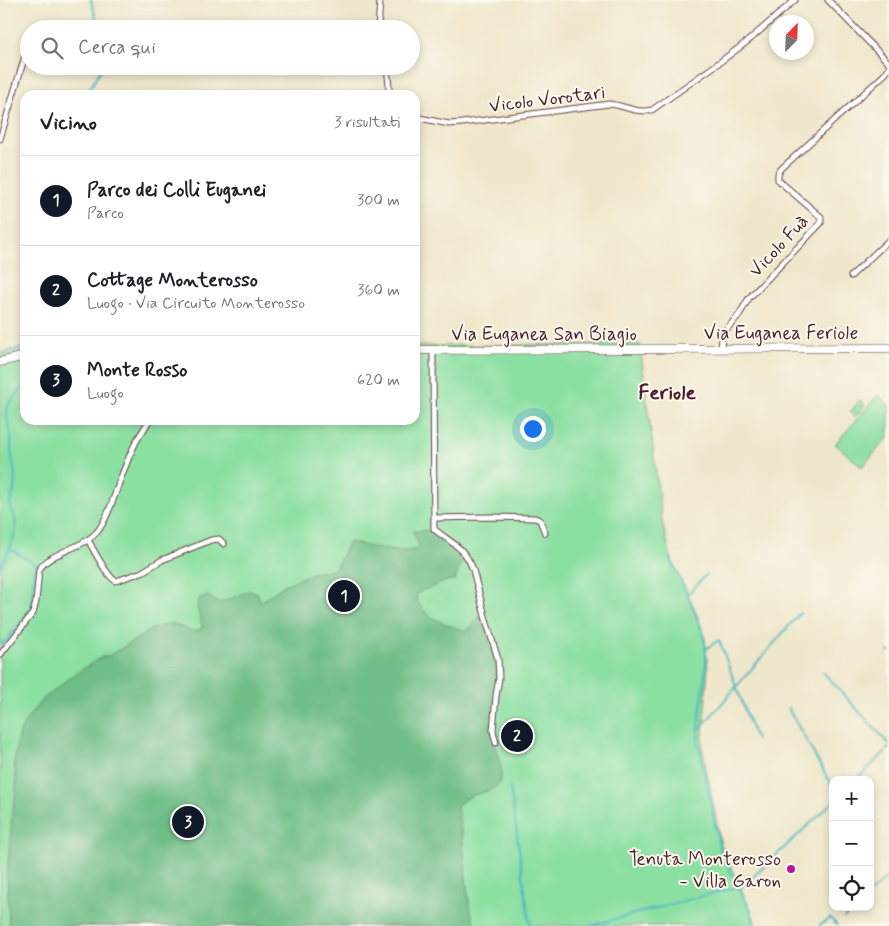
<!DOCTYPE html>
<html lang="it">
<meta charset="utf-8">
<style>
:root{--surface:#fff;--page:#f6f6f6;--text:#202124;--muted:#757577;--line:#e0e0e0;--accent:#111827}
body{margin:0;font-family:Mynerve,sans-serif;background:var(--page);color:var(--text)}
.controls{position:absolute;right:15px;bottom:15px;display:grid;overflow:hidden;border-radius:10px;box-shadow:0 2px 8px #0003}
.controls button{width:45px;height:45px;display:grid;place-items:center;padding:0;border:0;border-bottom:1px solid var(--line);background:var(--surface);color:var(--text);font:25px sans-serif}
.compass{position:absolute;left:769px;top:15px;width:45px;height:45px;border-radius:50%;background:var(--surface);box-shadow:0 2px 8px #0003;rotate:23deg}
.you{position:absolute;left:532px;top:428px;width:18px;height:18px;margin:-12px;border:4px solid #fff;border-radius:50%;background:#1a73e8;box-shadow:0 0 0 8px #1a73e833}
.badge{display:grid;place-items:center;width:32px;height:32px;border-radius:50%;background:var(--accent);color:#fff;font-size:16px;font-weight:700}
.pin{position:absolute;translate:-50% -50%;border:2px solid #fff;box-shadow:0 1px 5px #0006}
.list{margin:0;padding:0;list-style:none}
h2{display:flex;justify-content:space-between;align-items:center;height:65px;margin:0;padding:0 20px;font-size:21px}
h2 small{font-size:16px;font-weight:400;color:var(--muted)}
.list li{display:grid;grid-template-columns:32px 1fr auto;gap:15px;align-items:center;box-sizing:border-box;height:90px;padding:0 20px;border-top:1px solid var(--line)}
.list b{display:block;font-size:19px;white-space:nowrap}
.list p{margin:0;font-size:16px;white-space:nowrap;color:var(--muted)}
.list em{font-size:16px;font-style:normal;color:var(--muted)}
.icon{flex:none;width:28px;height:28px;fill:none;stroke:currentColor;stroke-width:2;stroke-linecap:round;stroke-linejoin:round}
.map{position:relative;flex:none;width:889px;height:926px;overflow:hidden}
.search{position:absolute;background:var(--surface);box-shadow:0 2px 8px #0003;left:20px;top:20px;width:400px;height:55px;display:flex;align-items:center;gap:12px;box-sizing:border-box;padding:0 18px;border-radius:28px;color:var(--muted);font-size:19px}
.panel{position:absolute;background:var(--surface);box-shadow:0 2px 8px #0003;left:20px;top:90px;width:400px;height:335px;border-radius:15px}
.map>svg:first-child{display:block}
.green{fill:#8adfa1;stroke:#6a7f66}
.forest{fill:#6fbe87;stroke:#5c6e59}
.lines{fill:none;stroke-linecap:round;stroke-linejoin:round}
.stream{stroke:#49b7c0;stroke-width:2}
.minor-casing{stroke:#633d43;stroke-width:7}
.secondary-casing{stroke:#633d43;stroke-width:9}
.minor{stroke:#fff;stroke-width:5}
.secondary{stroke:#fff;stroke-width:8}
.poi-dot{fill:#b5179e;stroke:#fbf7ec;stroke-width:2}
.labels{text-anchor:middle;stroke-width:4;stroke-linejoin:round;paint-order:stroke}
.street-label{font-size:19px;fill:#4a1f2b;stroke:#fbf7ec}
.poi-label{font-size:19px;fill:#4a1f2b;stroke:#fbf7ec;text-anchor:end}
.quarter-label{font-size:21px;font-weight:bold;fill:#4a1f2b;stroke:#fbf7ec}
</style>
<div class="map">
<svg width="889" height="926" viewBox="0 0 889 926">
<rect width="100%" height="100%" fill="#fbf7ec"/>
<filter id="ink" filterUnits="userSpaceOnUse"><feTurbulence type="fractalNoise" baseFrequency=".02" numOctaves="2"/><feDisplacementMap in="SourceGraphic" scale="10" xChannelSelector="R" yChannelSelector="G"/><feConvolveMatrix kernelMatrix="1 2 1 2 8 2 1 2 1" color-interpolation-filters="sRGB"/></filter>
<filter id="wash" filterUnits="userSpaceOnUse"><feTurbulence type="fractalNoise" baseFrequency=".0096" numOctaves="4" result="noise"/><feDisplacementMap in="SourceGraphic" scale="20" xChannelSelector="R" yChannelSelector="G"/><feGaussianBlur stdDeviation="1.12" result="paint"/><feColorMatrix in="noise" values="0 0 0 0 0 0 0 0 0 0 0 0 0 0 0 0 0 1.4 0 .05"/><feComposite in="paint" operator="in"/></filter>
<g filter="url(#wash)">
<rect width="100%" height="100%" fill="#efe7cb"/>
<!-- green -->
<path class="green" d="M 640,344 L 662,521 L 670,554 L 705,638 L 708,669 L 702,747 L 721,844 L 754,918 L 756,926 L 0,926 L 0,357 L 25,351 L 25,420 L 415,420 L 415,346 Z
M 878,395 L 889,405 L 889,437 L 862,467 L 835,444 Z
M 860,400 L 865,405 L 855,417 L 850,412 Z"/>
<!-- forest -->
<path class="forest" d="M 432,530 L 460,552 L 461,563 L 455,580 L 446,581 L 430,588 L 423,590 L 417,594 L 416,600 L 428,615 L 443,623 L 466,631 L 471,627 L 479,617 L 484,620 L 497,666 L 494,744 C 498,752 499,759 501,767 C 507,800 468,786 457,808 C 459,820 462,831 463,843 C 466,871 466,899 475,926 L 9,926 L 7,876 L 12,813 L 16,791 L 16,778 L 14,764 L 18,736 L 24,724 L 32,712 L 42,700 L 75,674 L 102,657 L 109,656 L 116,651 L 122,648 L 152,629 L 171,623 L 193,632 L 201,629 L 202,626 C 200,616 194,606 200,598 L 208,596 L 219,603 L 250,591 L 257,592 L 261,602 L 284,585 L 315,572 L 334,570 L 349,542 C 370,546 395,555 417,549 L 419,546 L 413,531 Z"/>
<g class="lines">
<!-- stream -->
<path class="stream" d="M 91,0 L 99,29
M 86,95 L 103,66
M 0,354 L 25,347
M 670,558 C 683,587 704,620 706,652 C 707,682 698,711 698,741 L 720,850 L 738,887 L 750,908 L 755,926
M 0,567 L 10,549 L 16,529 L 15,518 L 10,505 L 14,490 L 15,474 L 11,452 L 11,439 L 7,418 L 7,410 L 9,403 L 25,386
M 688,594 L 707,574
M 0,641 L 3,644 L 26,616 L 31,607 L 34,570 L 37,565 L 10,549
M 706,649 L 719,640 L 756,740
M 888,651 L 889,652
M 823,672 L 889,744
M 788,708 L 833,788
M 698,731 L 800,613
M 856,780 L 889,748
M 510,787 L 530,926
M 740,889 L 833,802
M 870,893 L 889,875
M 844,918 L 855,907
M 589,926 L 737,887
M 819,926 L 830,918 L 837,925"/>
</g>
</g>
<g filter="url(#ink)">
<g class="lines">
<defs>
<path id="minor" d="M 828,0 L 889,63
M 378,29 L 380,0
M 387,66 L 389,87 L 388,95
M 415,117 L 449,124 L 462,123 L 609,104 C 624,105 637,114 652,110 L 716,65 L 748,41 L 795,0
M 0,139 L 25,56
M 851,276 L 889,240
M 721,349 L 722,337 L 724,332 L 739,315 L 749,298 L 821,223 L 821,217 L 778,180 L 778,174 L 781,169 L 885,74 L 889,68
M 433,350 L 434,529 C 452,544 465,547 473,570 L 486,620 L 498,659 L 499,678 L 496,696 L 493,731 L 496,743
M 434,518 L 488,517 L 535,518 L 540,520 L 545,533
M 88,540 C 94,550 107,577 116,581 L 142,572 L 162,560 L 211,540 L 219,539 L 224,544
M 0,655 L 33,613 L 36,602 L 39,570 C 49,552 82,549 97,532 C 110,516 117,485 126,465 C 129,456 133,448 137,440 C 141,433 146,427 149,420"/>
<path id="secondary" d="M 415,350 L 889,348
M 0,362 L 25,356"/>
</defs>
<!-- minor casing -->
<use href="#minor" class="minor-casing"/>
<!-- secondary casing -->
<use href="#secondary" class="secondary-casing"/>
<!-- minor -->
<use href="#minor" class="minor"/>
<!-- secondary -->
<use href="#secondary" class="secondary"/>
</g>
</g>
<!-- markers -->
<circle class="poi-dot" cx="791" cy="869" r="5"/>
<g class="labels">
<!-- street labels -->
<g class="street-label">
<text transform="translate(547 98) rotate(-7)" y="7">Vicolo Vorotari</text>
<text transform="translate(778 245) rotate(-47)" y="7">Vicolo Fuà</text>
<text x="781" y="339">Via Euganea Feriole</text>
<text x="544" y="340">Via Euganea San Biagio</text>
</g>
<!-- poi labels -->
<g class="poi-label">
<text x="781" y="865">Tenuta Monterosso<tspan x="781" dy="22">- Villa Garon</tspan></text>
</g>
<!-- quarter labels -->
<g class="quarter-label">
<text x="667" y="399">Feriole</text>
</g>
</g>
</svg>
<div class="controls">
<button>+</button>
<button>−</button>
<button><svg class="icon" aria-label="locate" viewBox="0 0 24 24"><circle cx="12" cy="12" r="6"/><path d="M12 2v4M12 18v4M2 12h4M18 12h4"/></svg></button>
</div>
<svg class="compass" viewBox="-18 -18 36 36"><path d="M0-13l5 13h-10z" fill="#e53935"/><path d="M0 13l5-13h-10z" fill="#757577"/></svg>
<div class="you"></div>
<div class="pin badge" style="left:344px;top:596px">1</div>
<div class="pin badge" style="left:517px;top:736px">2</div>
<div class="pin badge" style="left:188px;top:822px">3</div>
<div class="search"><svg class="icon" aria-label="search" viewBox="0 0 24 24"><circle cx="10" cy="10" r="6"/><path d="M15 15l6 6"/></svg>Cerca qui</div>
<section class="panel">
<h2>Vicino<small>3 risultati</small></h2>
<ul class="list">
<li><span class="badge">1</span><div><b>Parco dei Colli Euganei</b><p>Parco</p></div><em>300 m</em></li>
<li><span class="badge">2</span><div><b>Cottage Monterosso</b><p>Luogo · Via Circuito Monterosso</p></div><em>360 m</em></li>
<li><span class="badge">3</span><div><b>Monte Rosso</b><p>Luogo</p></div><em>620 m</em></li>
</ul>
</section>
</div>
